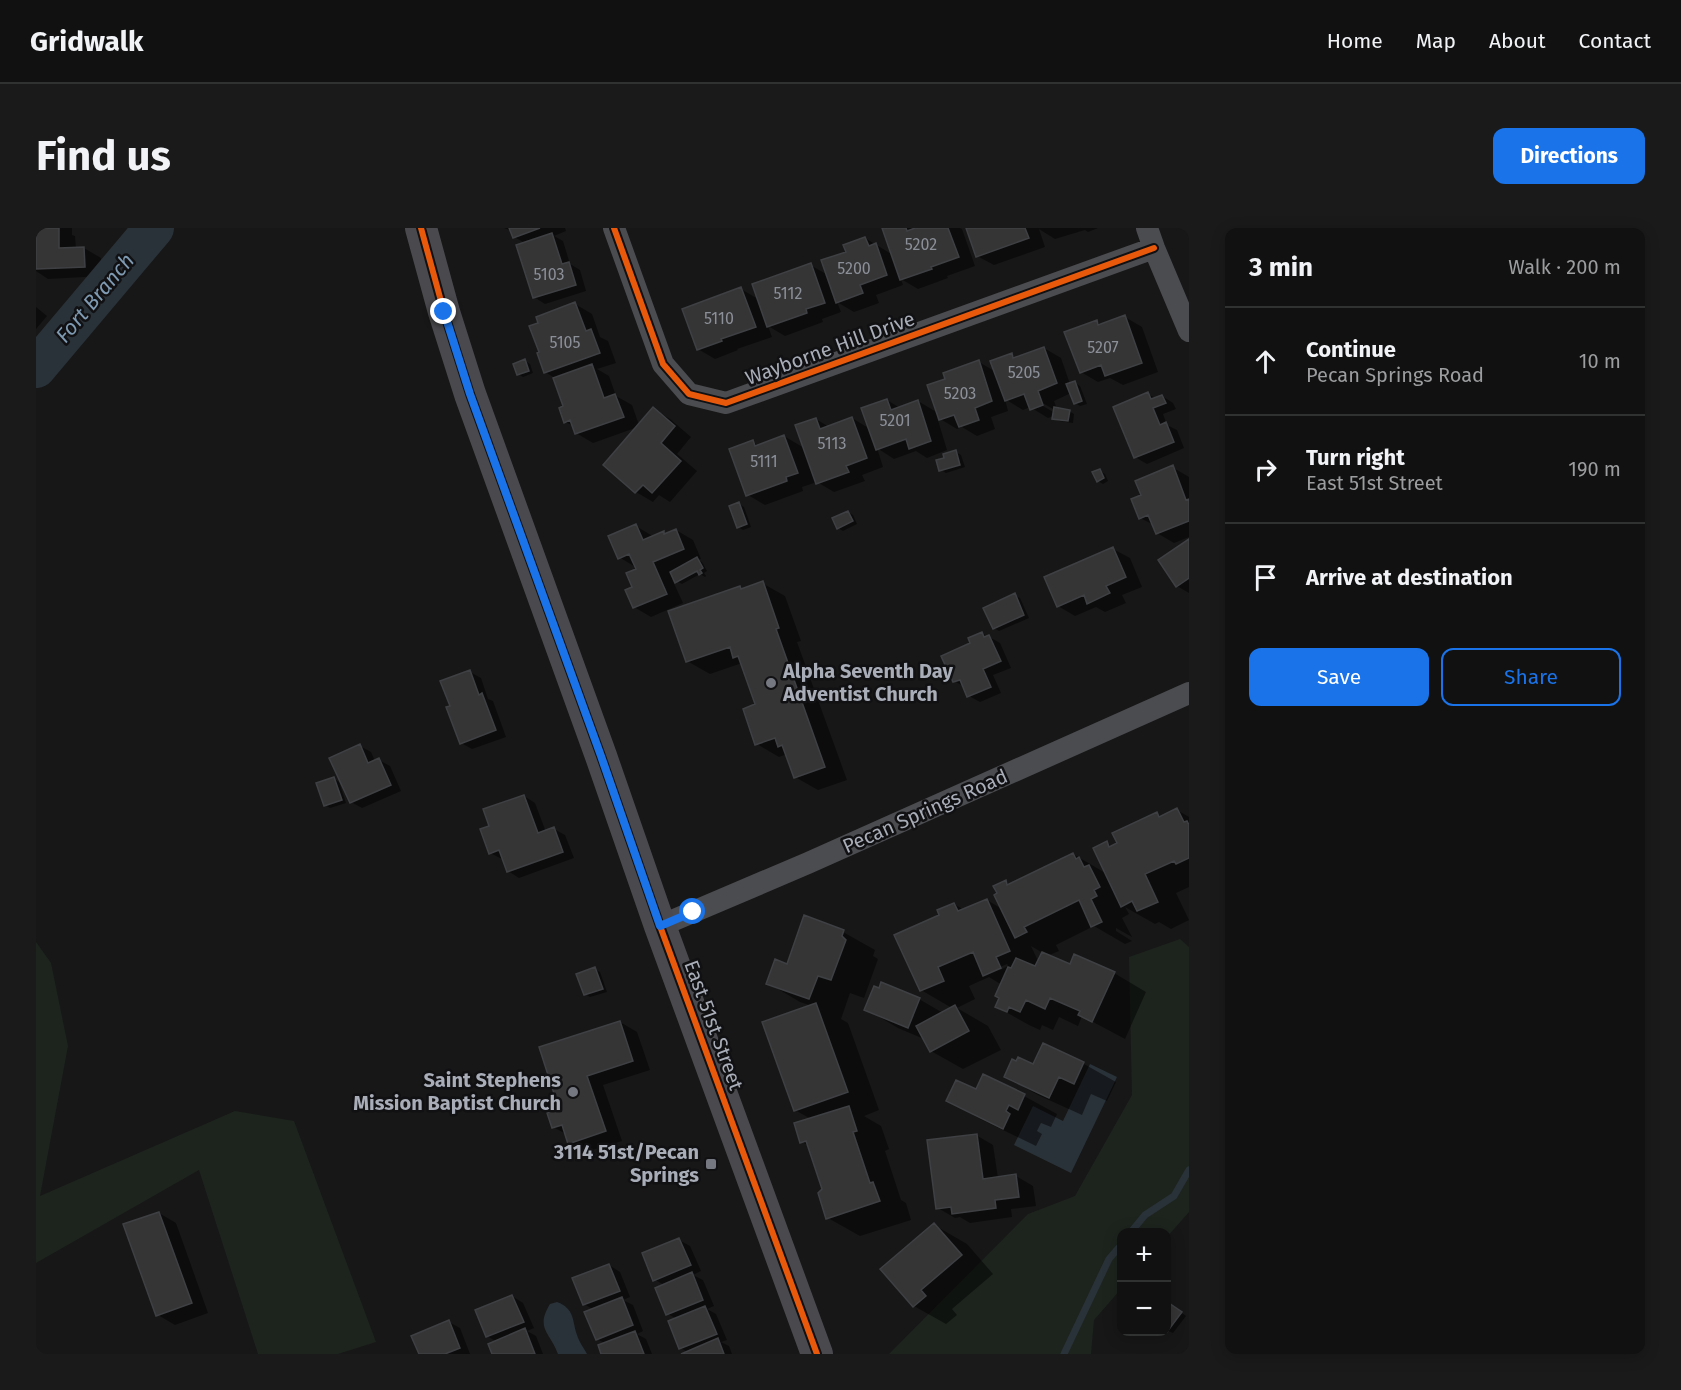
<!DOCTYPE html>
<meta charset="utf-8">
<style>
:root{--surface:#111;--page:#1a1a1a;--text:#f1f3f6;--muted:#9c9d9f;--line:#303131;--accent:#1a73e8}
body{margin:0;font-family:"Fira Sans",sans-serif;background:var(--page);color:var(--text)}
.controls{position:absolute;right:18px;bottom:18px;display:grid;overflow:hidden;border-radius:12px;box-shadow:0 3px 15px #0003}
.controls button{width:54px;height:54px;display:grid;place-items:center;padding:0;border:0;border-bottom:2px solid var(--line);background:var(--surface);color:var(--text);font:30px sans-serif}
.stop{position:absolute;width:18px;height:18px;margin:-14px;border:4px solid #1a73e8;border-radius:50%;background:#fff}
.stop.end{background:#1a73e8;border-color:#fff;box-shadow:0 2px 6px #0008}
.list{margin:0;padding:0;list-style:none}
h2{display:flex;justify-content:space-between;align-items:center;height:78px;margin:0;padding:0 24px;font-size:26px}
h2 small{font-size:20px;font-weight:400;color:var(--muted)}
.list li{display:grid;grid-template-columns:39px 1fr auto;gap:18px;align-items:center;box-sizing:border-box;height:108px;padding:0 24px;border-top:2px solid var(--line)}
.list b{display:block;font-size:22px;white-space:nowrap}
.list p{margin:0;font-size:20px;white-space:nowrap;color:var(--muted)}
.list em{font-size:20px;font-style:normal;color:var(--muted)}
.actions{display:flex;gap:12px;padding:18px 24px}
.actions a{flex:1;padding:14px 0;border:2px solid var(--accent);border-radius:12px;text-align:center;font-size:21px;color:var(--accent)}
.actions .main{background:var(--accent);color:#fff}
.icon{flex:none;width:33px;height:33px;fill:none;stroke:currentColor;stroke-width:2;stroke-linecap:round;stroke-linejoin:round}
.map{position:relative;flex:none;width:1153px;height:1126px;overflow:hidden;border-radius:12px}
header{display:flex;align-items:center;gap:36px;box-sizing:border-box;height:84px;padding:0 30px;background:var(--surface);border-bottom:2px solid var(--line)}
header strong{font-size:28px}
nav{display:flex;gap:33px;margin-inline-start:auto;font-size:21px}
.intro{display:flex;align-items:center;justify-content:space-between;box-sizing:border-box;height:144px;padding:0 36px}
h1{margin:0;font-size:42px}
.button{padding:15px 27px;border-radius:12px;background:var(--accent);color:#fff;font-size:21px;font-weight:700}
main{display:flex;gap:36px;padding:0 36px}
aside{flex:1;background:var(--surface);border-radius:12px;box-shadow:0 3px 15px #0003}
.map>svg:first-child{display:block}
.green{fill:#1d241e}
.water{fill:#2a3239}
.shadow{fill:#0007;fill-rule:evenodd}
.lines{fill:none;stroke-linecap:round;stroke-linejoin:round}
.stream{stroke:#2a3239;stroke-width:7}
.river{stroke:#2a3239;stroke-width:40}
.building{fill:#353536;stroke:#3f4043;stroke-width:1.5}
.minor{stroke:#4b4c50;stroke-width:22}
.secondary{stroke:#4a4a4e;stroke-width:32}
.cycleway-casing{stroke:#111113;stroke-width:10}
.cycleway{stroke:#e8590c;stroke-width:6}
.route{stroke:#1a73e8;stroke-width:8}
.poi-dot{fill:#757880;stroke:#111113;stroke-width:2}
.labels{text-anchor:middle;stroke-width:5;stroke-linejoin:round;paint-order:stroke}
.number-label{font-size:16px;fill:#8b8f98}
.street-label{font-size:20px;fill:#a8adb8;stroke:#111113}
.poi-label{font-size:20px;font-weight:bold;fill:#a8adb8;stroke:#111113;text-anchor:end}
.water-label{font-size:21px;font-style:italic;fill:#7f9bb3;stroke:#111113}
</style>
<header>
<strong>Gridwalk</strong>
<nav><a>Home</a><a>Map</a><a>About</a><a>Contact</a></nav>
</header>
<div class="intro"><h1>Find us</h1><a class="button">Directions</a></div>
<main>
<div class="map">
<svg width="1153" height="1126" viewBox="0 0 1153 1126">
<rect width="100%" height="100%" fill="#171717"/>
<!-- green -->
<path class="green" d="M 1144,711 L 1153,719 L 1153,984 L 1131,1009 L 1130,1004 L 1086,1004 L 1085,1061 L 1058,1092 L 1055,1126 L 853,1126 L 992,986 L 1039,968 L 1096,867 L 1093,729 Z
M 0,714 L 15,735 L 32,818 L 4,968 L 199,883 L 258,893 L 340,1114 L 302,1126 L 222,1126 L 163,942 L 0,1035 Z"/>
<!-- water -->
<path class="water" d="M 1054,836 L 1081,849 L 1035,945 L 978,917 L 997,878 L 1027,893 Z
M 521,1074 C 539,1081 536,1092 541,1107 C 543,1114 548,1120 551,1126 L 522,1126 C 514,1104 499,1101 514,1076 Z"/>
<!-- shadow -->
<path class="shadow" d="M 0,0 L 36,0 L 36,7 L 39,8 L 40,21 L 48,20 L 65,30 L 66,48 L 12,51 L 0,43 Z
M 468,0 L 529,0 L 530,3 L 518,8 L 527,13 L 534,36 L 544,42 L 550,63 L 509,76 L 498,69 L 489,15 L 478,9 L 476,3 Z
M 848,0 L 924,0 L 926,1 L 939,38 L 911,48 L 912,50 L 882,61 L 865,51 L 867,57 L 840,67 L 843,75 L 818,84 L 801,74 L 805,84 L 786,91 L 787,94 L 749,108 L 732,98 L 736,109 L 701,121 L 702,122 L 679,131 L 662,121 L 705,61 L 722,71 L 774,37 L 792,47 L 812,25 L 829,10 L 857,27 Z
M 931,0 L 1062,0 L 1052,4 L 1049,2 L 1019,11 L 1003,1 L 1009,19 L 958,37 L 941,28 Z
M 539,76 L 556,86 L 564,109 L 572,113 L 580,135 L 561,141 L 573,148 L 580,168 L 596,177 L 603,197 L 617,181 L 634,191 L 655,209 L 641,226 L 661,243 L 634,274 L 623,267 L 617,274 L 600,264 L 569,237 L 602,199 L 557,215 L 540,205 L 538,198 L 529,194 L 529,179 L 519,150 L 509,144 L 505,125 L 504,95 Z
M 0,79 L 11,88 L 0,101 Z
M 1089,89 L 1106,99 L 1122,144 L 1087,157 L 1074,150 L 1062,154 L 1045,144 L 1061,94 L 1067,97 Z
M 1008,120 L 1025,130 L 1034,156 L 1039,155 L 1044,158 L 1051,176 L 1044,178 L 1039,175 L 1035,165 L 1018,173 L 1021,181 L 1033,183 L 1038,186 L 1037,195 L 1023,193 L 1018,190 L 1018,188 L 1012,190 L 994,179 L 987,182 L 969,171 L 972,183 L 955,189 L 959,201 L 941,208 L 926,199 L 921,201 L 901,189 L 911,222 L 891,230 L 880,223 L 858,231 L 841,220 L 847,239 L 826,247 L 829,253 L 798,264 L 781,254 L 766,259 L 767,263 L 729,277 L 712,267 L 717,214 L 723,218 L 748,208 L 768,220 L 780,191 L 793,199 L 816,190 L 834,201 L 851,172 L 864,180 L 882,173 L 902,185 L 911,152 L 943,134 L 960,144 L 975,127 L 981,130 ZM 1001,172 L 1019,182 L 1019,185 L 1000,174 Z
M 489,133 L 494,136 L 497,145 L 487,149 L 482,146 Z
M 1112,166 L 1121,171 L 1126,168 L 1137,175 L 1140,181 L 1127,186 L 1131,197 L 1141,202 L 1148,220 L 1111,236 L 1099,229 Z
M 920,224 L 925,227 L 929,239 L 910,245 L 905,242 Z
M 1136,239 L 1153,249 L 1153,309 L 1138,315 L 1121,305 L 1118,297 L 1104,290 L 1107,267 Z
M 1064,243 L 1069,246 L 1072,253 L 1067,256 L 1062,253 Z
M 703,276 L 708,279 L 715,299 L 707,302 L 702,299 Z
M 812,284 L 817,287 L 821,296 L 807,303 L 802,300 Z
M 600,298 L 618,309 L 627,305 L 630,307 L 640,302 L 657,312 L 665,331 L 662,332 L 666,334 L 671,343 L 668,345 L 670,348 L 669,349 L 664,346 L 646,356 L 636,351 L 647,375 L 615,389 L 598,379 L 598,360 L 601,340 L 583,329 Z
M 1153,313 L 1153,365 L 1141,358 L 1124,332 Z
M 1077,321 L 1094,330 L 1106,359 L 1086,367 L 1090,375 L 1069,384 L 1060,379 L 1039,388 L 1022,378 Z
M 726,355 L 749,368 L 765,413 L 761,414 L 811,552 L 782,562 L 759,549 L 751,526 L 743,529 L 721,516 L 721,477 L 706,435 L 674,446 L 651,433 L 704,359 L 708,362 Z
M 978,367 L 984,370 L 993,390 L 963,403 L 958,400 Z
M 946,405 L 964,415 L 975,440 L 957,447 L 965,465 L 944,474 L 933,468 L 929,459 L 918,453 Z
M 434,444 L 445,450 L 452,471 L 457,473 L 470,509 L 436,521 L 425,515 L 416,479 Z
M 324,518 L 335,524 L 339,533 L 343,532 L 354,538 L 365,563 L 326,580 L 315,574 Z
M 298,551 L 303,554 L 310,575 L 294,580 L 289,577 Z
M 488,568 L 499,575 L 510,604 L 518,601 L 529,607 L 538,630 L 483,650 L 472,643 L 467,630 L 466,631 L 454,625 L 455,598 Z
M 1141,582 L 1153,589 L 1153,659 L 1140,665 L 1153,692 L 1135,701 L 1123,694 L 1119,696 L 1089,679 L 1093,686 L 1086,690 L 1096,709 L 1080,700 L 1080,703 L 1096,713 L 1089,716 L 1058,698 L 1020,717 L 1023,723 L 1011,728 L 1034,738 L 1078,745 L 1110,764 L 1089,811 L 1046,788 L 1042,798 L 1023,789 L 1017,802 L 1006,797 L 1004,802 L 993,797 L 961,779 L 965,770 L 966,757 L 953,749 L 933,758 L 939,771 L 921,780 L 952,798 L 965,822 L 927,841 L 895,823 L 888,811 L 862,800 L 830,781 L 883,771 L 907,785 L 916,780 L 885,762 L 905,688 L 918,676 L 928,682 L 951,672 L 966,681 L 970,654 L 975,657 L 1037,626 L 1071,646 L 1071,615 L 1077,619 L 1121,586 L 1126,589 ZM 995,718 L 1007,725 L 1003,735 ZM 971,736 L 972,738 L 964,742 L 962,740 Z
M 807,704 L 839,722 L 837,728 L 842,731 L 828,770 L 814,765 L 805,791 L 812,795 L 843,882 L 828,888 L 845,898 L 853,921 L 849,923 L 865,972 L 870,975 L 875,992 L 824,1008 L 792,990 L 788,962 L 774,918 L 766,914 L 775,891 L 759,882 L 776,778 L 764,774 L 732,755 L 752,738 Z
M 558,741 L 564,744 L 571,764 L 554,769 L 549,766 Z
M 584,794 L 601,804 L 614,842 L 567,857 L 586,913 L 550,924 L 533,915 L 530,906 L 517,899 Z
M 1008,817 L 1048,836 L 1080,854 L 1071,873 L 1055,866 L 1046,887 L 1002,867 L 970,849 L 998,838 Z
M 947,848 L 988,868 L 1021,886 L 1015,899 L 1005,895 L 1001,903 L 1006,906 L 1000,918 L 944,891 L 912,873 L 940,863 Z
M 940,907 L 957,917 L 962,950 L 980,948 L 997,958 L 1000,978 L 975,981 L 976,989 L 934,995 L 924,989 L 919,990 L 902,980 Z
M 123,985 L 140,995 L 172,1085 L 139,1097 L 122,1087 Z
M 898,997 L 931,1016 L 957,1046 L 916,1081 L 921,1087 L 910,1096 L 878,1078 Z
M 643,1012 L 654,1018 L 665,1043 L 657,1047 L 667,1052 L 678,1078 L 671,1081 L 680,1086 L 691,1112 L 685,1114 L 693,1118 L 696,1126 L 649,1126 L 652,1124 L 644,1120 L 641,1091 L 632,1086 L 628,1057 L 618,1051 Z
M 573,1037 L 584,1044 L 594,1069 L 587,1072 L 597,1077 L 607,1103 L 601,1106 L 610,1111 L 616,1126 L 567,1126 L 570,1116 L 561,1111 L 558,1082 L 548,1076 Z
M 476,1068 L 487,1075 L 498,1100 L 491,1103 L 500,1108 L 507,1126 L 458,1126 L 461,1114 L 451,1108 Z
M 1130,1074 L 1150,1088 L 1137,1105 L 1130,1102 Z
M 413,1094 L 424,1100 L 434,1126 L 385,1126 Z"/>
<g class="lines">
<!-- stream -->
<path class="stream" d="M 1095,1004 L 1109,987 L 1138,968 L 1153,942
M 1028,1126 L 1073,1031 L 1086,1016"/>
<!-- river -->
<path class="river" d="M 0,140 L 118,0"/>
</g>
<!-- building -->
<path class="building" d="M 0,0 L 23,0 L 23,20 L 48,19 L 49,39 L 0,41 Z
M 473,0 L 504,0 L 477,10 Z
M 846,0 L 870,0 L 871,3 L 879,0 L 912,0 L 923,29 L 895,39 L 896,41 L 864,52 Z
M 930,0 L 989,0 L 993,10 L 940,29 Z
M 516,5 L 526,36 L 533,34 L 540,57 L 497,70 L 480,17 Z
M 829,9 L 833,18 L 840,15 L 851,47 L 824,57 L 827,65 L 800,75 L 785,32 L 810,24 L 807,17 Z
M 775,35 L 789,75 L 770,81 L 771,85 L 731,99 L 716,56 Z
M 705,59 L 720,99 L 685,111 L 686,113 L 661,122 L 646,81 Z
M 539,74 L 550,103 L 555,101 L 564,125 L 508,145 L 501,125 L 503,124 L 493,98 L 502,95 L 500,89 Z
M 1089,87 L 1106,135 L 1069,148 L 1065,137 L 1044,145 L 1028,104 L 1061,92 L 1062,97 Z
M 1008,119 L 1021,155 L 1002,163 L 1007,177 L 994,182 L 988,166 L 969,173 L 954,133 L 976,125 L 977,130 Z
M 489,131 L 493,143 L 481,147 L 477,136 Z
M 943,132 L 956,173 L 939,180 L 943,192 L 923,199 L 918,187 L 903,192 L 891,157 L 909,151 L 907,145 Z
M 556,136 L 568,170 L 579,166 L 588,189 L 539,206 L 534,192 L 528,195 L 523,180 L 527,178 L 517,150 Z
M 1039,153 L 1046,173 L 1038,176 L 1030,156 Z
M 1112,164 L 1115,171 L 1126,167 L 1130,175 L 1117,180 L 1124,197 L 1130,194 L 1138,214 L 1098,230 L 1077,179 Z
M 851,171 L 855,182 L 882,172 L 895,213 L 873,221 L 870,211 L 840,222 L 825,180 Z
M 617,179 L 639,198 L 625,215 L 645,233 L 616,265 L 607,257 L 599,265 L 567,237 Z
M 1018,179 L 1034,182 L 1032,193 L 1016,191 Z
M 816,189 L 831,230 L 810,238 L 813,244 L 780,256 L 759,197 L 780,190 L 784,201 Z
M 748,207 L 762,245 L 750,249 L 751,253 L 710,268 L 693,221 L 717,212 L 719,218 Z
M 920,222 L 924,237 L 903,243 L 900,232 L 908,230 L 907,226 Z
M 1137,237 L 1150,272 L 1153,271 L 1153,293 L 1120,306 L 1112,287 L 1103,291 L 1095,271 L 1105,267 L 1099,253 Z
M 1064,241 L 1068,250 L 1061,254 L 1056,244 Z
M 703,274 L 711,296 L 701,300 L 693,278 Z
M 812,283 L 817,293 L 801,301 L 796,290 Z
M 600,296 L 607,312 L 628,303 L 628,306 L 640,301 L 648,321 L 617,334 L 631,366 L 597,380 L 589,362 L 596,359 L 590,345 L 600,341 L 593,326 L 582,331 L 572,308 Z
M 1153,311 L 1153,350 L 1140,359 L 1122,332 Z
M 1077,319 L 1090,349 L 1070,358 L 1074,365 L 1051,376 L 1048,367 L 1021,379 L 1008,349 Z
M 661,329 L 667,340 L 664,342 L 666,345 L 663,347 L 661,343 L 639,355 L 634,344 Z
M 727,353 L 743,400 L 740,401 L 789,539 L 758,550 L 746,517 L 742,519 L 739,510 L 719,517 L 707,481 L 719,476 L 702,428 L 697,430 L 694,419 L 650,434 L 632,383 L 704,358 L 705,361 Z
M 979,365 L 988,387 L 957,401 L 947,380 Z
M 946,404 L 948,409 L 953,407 L 965,433 L 947,441 L 955,459 L 931,469 L 924,452 L 917,454 L 905,428 L 934,415 L 932,410 Z
M 434,442 L 443,467 L 446,465 L 460,502 L 424,516 L 410,479 L 414,478 L 404,453 Z
M 324,516 L 332,535 L 343,530 L 355,557 L 314,575 L 293,530 Z
M 298,549 L 306,572 L 288,578 L 280,555 Z
M 488,567 L 502,605 L 518,599 L 527,624 L 471,644 L 463,622 L 453,626 L 444,601 L 453,598 L 447,581 Z
M 1141,580 L 1148,594 L 1151,593 L 1153,597 L 1153,630 L 1140,636 L 1138,633 L 1109,646 L 1122,674 L 1101,683 L 1096,673 L 1085,679 L 1057,620 L 1071,613 L 1073,619 L 1081,615 L 1076,605 L 1121,584 L 1123,589 Z
M 1037,625 L 1040,631 L 1043,629 L 1048,639 L 1053,637 L 1064,659 L 1058,662 L 1061,668 L 1055,671 L 1066,694 L 1055,699 L 1043,672 L 988,699 L 991,704 L 979,710 L 958,667 L 961,665 L 957,658 L 970,652 L 971,657 Z
M 951,671 L 974,723 L 960,729 L 965,740 L 947,748 L 937,724 L 902,739 L 908,753 L 884,763 L 858,707 L 903,687 L 901,682 L 918,675 L 922,683 Z
M 768,687 L 808,702 L 806,708 L 810,712 L 795,752 L 782,748 L 773,771 L 730,756 L 739,731 L 751,736 Z
M 1006,724 L 1034,736 L 1038,726 L 1079,744 L 1056,794 L 1042,787 L 1044,783 L 1014,770 L 1009,781 L 990,772 L 984,784 L 973,779 L 971,784 L 959,779 L 963,770 L 959,768 L 972,739 L 975,740 L 980,730 L 999,738 Z
M 559,739 L 567,761 L 548,767 L 540,746 Z
M 845,754 L 884,770 L 872,800 L 828,782 L 838,758 L 843,760 Z
M 780,775 L 812,864 L 758,883 L 726,794 Z
M 919,777 L 933,803 L 894,824 L 880,798 Z
M 584,793 L 597,833 L 551,848 L 570,903 L 532,916 L 526,897 L 516,900 L 511,885 L 523,881 L 503,819 Z
M 1007,815 L 1048,834 L 1038,856 L 1023,849 L 1013,870 L 968,849 L 976,831 L 980,833 L 982,829 L 997,836 Z
M 947,846 L 989,866 L 982,882 L 973,877 L 970,883 L 974,886 L 967,901 L 910,873 L 920,852 L 940,861 Z
M 813,878 L 821,903 L 817,904 L 834,955 L 837,954 L 844,973 L 790,991 L 782,965 L 786,961 L 770,913 L 764,915 L 758,895 Z
M 941,906 L 947,951 L 980,946 L 983,969 L 959,972 L 960,980 L 916,986 L 915,979 L 900,981 L 891,912 Z
M 123,984 L 156,1075 L 120,1088 L 87,996 Z
M 898,995 L 926,1027 L 885,1062 L 890,1068 L 877,1079 L 844,1041 Z
M 643,1010 L 655,1037 L 617,1053 L 606,1025 Z
M 573,1036 L 584,1063 L 547,1077 L 536,1050 Z
M 656,1044 L 667,1072 L 630,1087 L 619,1060 Z
M 476,1067 L 488,1094 L 450,1109 L 439,1082 Z
M 586,1069 L 597,1097 L 560,1112 L 548,1084 Z
M 1130,1073 L 1146,1084 L 1131,1104 L 1130,1104 Z
M 669,1078 L 681,1106 L 643,1121 L 632,1093 Z
M 413,1092 L 424,1120 L 409,1126 L 383,1126 L 375,1108 Z
M 489,1100 L 499,1126 L 456,1126 L 452,1116 Z
M 599,1103 L 608,1126 L 565,1126 L 562,1117 Z
M 682,1110 L 688,1126 L 645,1126 Z"/>
<g class="lines">
<!-- minor -->
<path class="minor" d="M 578,0 L 627,136 L 653,166 L 690,175 L 1118,20
M 1111,0 L 1118,20 L 1153,103
M 624,698 L 772,635 L 1153,465"/>
<!-- secondary -->
<path class="secondary" d="M 385,0 L 408,84 L 434,166 L 565,528 L 624,698 L 781,1126"/>
<defs>
<path id="cycleway" d="M 385,0 L 408,84 L 434,166 L 565,528 L 624,698 L 781,1126
M 578,0 L 627,136 L 653,166 L 690,175 L 1118,20"/>
</defs>
<!-- cycleway casing -->
<use href="#cycleway" class="cycleway-casing"/>
<!-- cycleway -->
<use href="#cycleway" class="cycleway"/>
</g>
<g class="lines">
<!-- route -->
<path class="route" d="M 408,84 L 434,166 L 565,528 L 624,698 L 657,684"/>
</g>
<!-- markers -->
<g class="poi-dot">
<circle cx="735" cy="455" r="6"/>
<circle cx="537" cy="864" r="6"/>
<rect x="669" y="930" width="12" height="12" rx="3"/>
</g>
<g class="labels">
<!-- number labels -->
<g class="number-label">
<text x="885" y="22">5202</text>
<text x="818" y="46">5200</text>
<text x="513" y="52">5103</text>
<text x="752" y="71">5112</text>
<text x="683" y="96">5110</text>
<text x="529" y="120">5105</text>
<text x="1067" y="125">5207</text>
<text x="988" y="150">5205</text>
<text x="924" y="171">5203</text>
<text x="859" y="198">5201</text>
<text x="796" y="221">5113</text>
<text x="728" y="239">5111</text>
</g>
<!-- street labels -->
<g class="street-label">
<text transform="translate(794 120) rotate(-20)" y="7">Wayborne Hill Drive</text>
<text transform="translate(889 583) rotate(-24)" y="7">Pecan Springs Road</text>
<text transform="translate(678 797) rotate(70)" y="7">East 51st Street</text>
</g>
<!-- poi labels -->
<g class="poi-label">
<text x="747" y="450" text-anchor="start">Alpha Seventh Day<tspan x="747" dy="23">Adventist Church</tspan></text>
<text x="525" y="859">Saint Stephens<tspan x="525" dy="23">Mission Baptist Church</tspan></text>
<text x="663" y="931">3114 51st/Pecan<tspan x="663" dy="23">Springs</tspan></text>
</g>
<!-- water labels -->
<g class="water-label">
<text transform="translate(59 70) rotate(-50)" y="7">Fort Branch</text>
</g>
</g>
</svg>
<div class="controls">
<button>+</button>
<button>−</button>
</div>
<div class="stop" style="left:657px;top:684px"></div>
<div class="stop end" style="left:408px;top:84px"></div>
</div>
<aside>
<h2>3 min<small>Walk · 200 m</small></h2>
<ul class="list">
<li><svg class="icon" aria-label="ahead" viewBox="0 0 24 24"><path d="M12 20V5M6 11l6-6 6 6"/></svg><div><b>Continue</b><p>Pecan Springs Road</p></div><em>10 m</em></li>
<li><svg class="icon" aria-label="right" viewBox="0 0 24 24"><path d="M7 20v-9h11M14 6l5 5-5 5"/></svg><div><b>Turn right</b><p>East 51st Street</p></div><em>190 m</em></li>
<li><svg class="icon" aria-label="arrive" viewBox="0 0 24 24"><path d="M6 21V4h12l-3 4 3 4H6"/></svg><div><b>Arrive at destination</b></div></li>
</ul>
<div class="actions"><a class="main">Save</a><a>Share</a></div>
</aside>
</main>
